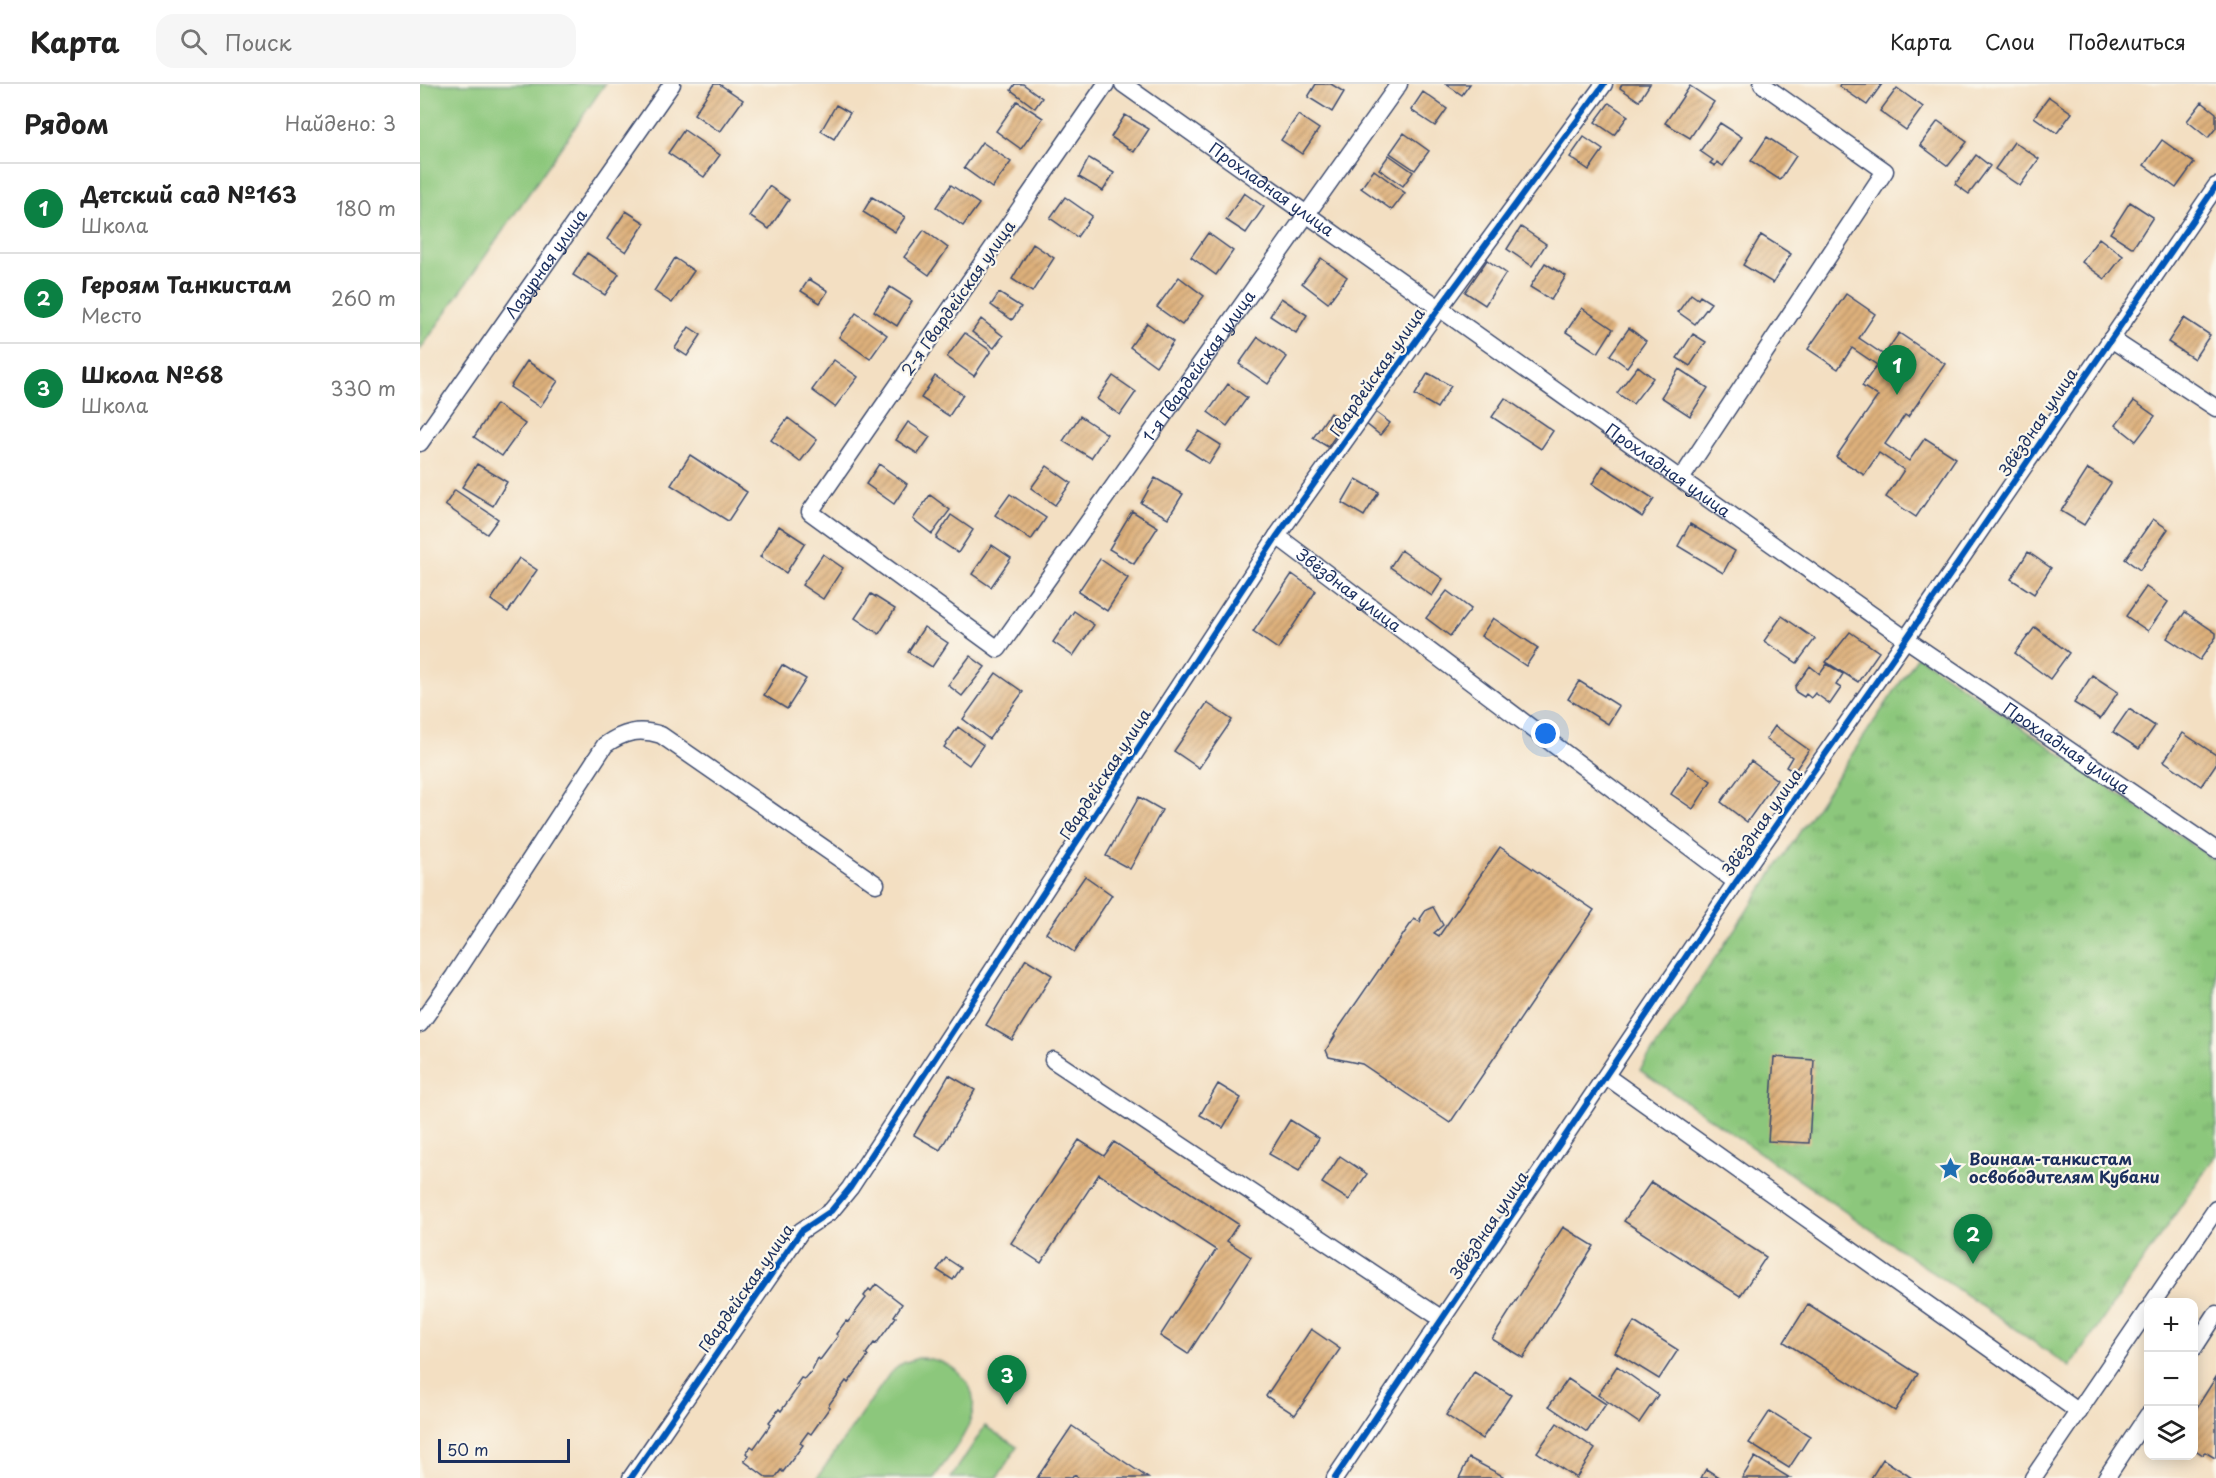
<!DOCTYPE html>
<html lang="ru">
<meta charset="utf-8">
<style>
:root{--surface:#fff;--page:#f6f6f6;--text:#222;--muted:#767676;--line:#e0e0e0;--accent:#0b8043}
body{margin:0;font-family:"Playpen Sans",sans-serif;background:var(--page);color:var(--text)}
.controls{position:absolute;right:18px;bottom:18px;display:grid;overflow:hidden;border-radius:12px;box-shadow:0 3px 15px #0003}
.controls button{width:54px;height:54px;display:grid;place-items:center;padding:0;border:0;border-bottom:2px solid var(--line);background:var(--surface);color:var(--text);font:30px sans-serif}
.scale{position:absolute;left:18px;bottom:15px;width:132px;box-sizing:border-box;padding-left:6px;border:3px solid #1b2f5e;border-top:0;font-size:16px;line-height:21px;white-space:nowrap;color:#1b2f5e;-webkit-text-stroke:4px #fbf7ec;paint-order:stroke}
.you{position:absolute;left:1126px;top:650px;width:21px;height:21px;margin:-15px;border:4px solid #fff;border-radius:50%;background:#1a73e8;box-shadow:0 0 0 9px #1a73e833}
.badge{display:grid;place-items:center;width:39px;height:39px;border-radius:50%;background:var(--accent);color:#fff;font-size:20px;font-weight:700}
.pin{position:absolute;translate:-50% -50px;filter:drop-shadow(0 2px 3px #0008)}
.pin::after{content:'';position:absolute;top:32px;width:21px;height:18px;background:inherit;clip-path:polygon(0 0,100% 0,50% 100%)}
.list{margin:0;padding:0;list-style:none}
h2{display:flex;justify-content:space-between;align-items:center;height:78px;margin:0;padding:0 24px;font-size:26px}
h2 small{font-size:20px;font-weight:400;color:var(--muted)}
.list li{display:grid;grid-template-columns:39px 1fr auto;gap:18px;align-items:center;box-sizing:border-box;height:90px;padding:0 24px;border-top:2px solid var(--line)}
.list b{display:block;font-size:22px;white-space:nowrap}
.list p{margin:0;font-size:20px;white-space:nowrap;color:var(--muted)}
.list em{font-size:20px;font-style:normal;color:var(--muted)}
.icon{flex:none;width:33px;height:33px;fill:none;stroke:currentColor;stroke-width:2;stroke-linecap:round;stroke-linejoin:round}
.map{position:relative;flex:none;width:1796px;height:1394px;overflow:hidden}
header{display:flex;align-items:center;gap:36px;box-sizing:border-box;height:84px;padding:0 30px;background:var(--surface);border-bottom:2px solid var(--line)}
header strong{font-size:28px}
nav{display:flex;gap:33px;margin-inline-start:auto;font-size:21px}
.search{width:420px;height:54px;background:var(--page);display:flex;align-items:center;gap:15px;box-sizing:border-box;padding:0 21px;border-radius:18px;color:var(--muted);font-size:22px}
main{display:flex}
aside{flex:1;background:var(--surface)}
.map>svg:first-child{display:block}
.park{fill:url(#park-tufts);stroke:#547b6d;stroke-width:1.5}
.garden{fill:#8cc77c;stroke:#547b6d;stroke-width:1.5}
.building{fill:url(#building-hatch)}
.lines{fill:none;stroke-linecap:round;stroke-linejoin:round}
.minor-casing{stroke:#3b496d;stroke-width:19}
.minor{stroke:#fff;stroke-width:16}
.cycleway-casing{stroke:#fbf7ec;stroke-width:10}
.cycleway{stroke:#0057b8;stroke-width:6}
.labels{text-anchor:middle;stroke-width:4.5;stroke-linejoin:round;paint-order:stroke}
.street-label{font-size:16px;fill:#1b2f5e;stroke:#fbf7ec}
.poi-label{font-size:16px;font-weight:bold;fill:#1b2f5e;stroke:#fbf7ec;text-anchor:start}
</style>
<header>
<strong>Карта</strong>
<div class="search"><svg class="icon" aria-label="search" viewBox="0 0 24 24"><circle cx="10" cy="10" r="6"/><path d="M15 15l6 6"/></svg>Поиск</div>
<nav><a>Карта</a><a>Слои</a><a>Поделиться</a></nav>
</header>
<main>
<aside>
<h2>Рядом<small>Найдено: 3</small></h2>
<ul class="list">
<li><span class="badge">1</span><div><b>Детский cад №163</b><p>Школа</p></div><em>180 m</em></li>
<li><span class="badge">2</span><div><b>Героям Танкистам</b><p>Место</p></div><em>260 m</em></li>
<li><span class="badge">3</span><div><b>Школа №68</b><p>Школа</p></div><em>330 m</em></li>
</ul>
</aside>
<div class="map">
<svg width="1796" height="1394" viewBox="0 0 1796 1394">
<defs>
<pattern id="park-tufts" width="24" height="20" patternUnits="userSpaceOnUse" patternTransform="scale(1.5)"><rect width="24" height="20" fill="#8cc77c"/><path d="M3 7l-1-3M5 7V3M7 7l1-3M15 17l-1-3M17 17v-4M19 17l1-3" fill="none" stroke="#72a269"/></pattern>
<pattern id="building-hatch" width="6" height="6" patternUnits="userSpaceOnUse" patternTransform="scale(1.5)"><rect width="6" height="6" fill="#deb17b"/><path d="M-1 1l2-2M0 6l6-6M5 7l2-2" fill="none" stroke="#b39068"/></pattern>
</defs>
<rect width="100%" height="100%" fill="#fbf7ec"/>
<filter id="ink" filterUnits="userSpaceOnUse"><feTurbulence type="fractalNoise" baseFrequency=".0167" numOctaves="2"/><feDisplacementMap in="SourceGraphic" scale="12" xChannelSelector="R" yChannelSelector="G"/><feConvolveMatrix kernelMatrix="1 2 1 2 8 2 1 2 1" color-interpolation-filters="sRGB"/></filter>
<filter id="wash" filterUnits="userSpaceOnUse"><feTurbulence type="fractalNoise" baseFrequency=".008" numOctaves="4" result="noise"/><feDisplacementMap in="SourceGraphic" scale="24" xChannelSelector="R" yChannelSelector="G"/><feGaussianBlur stdDeviation="1.35" result="paint"/><feColorMatrix in="noise" values="0 0 0 0 0 0 0 0 0 0 0 0 0 0 0 0 0 1.4 0 .05"/><feComposite in="paint" operator="in"/></filter>
<g filter="url(#wash)">
<rect width="100%" height="100%" fill="#f3dfc2"/>
<!-- park -->
<path class="park" d="M 1498,572 L 1796,777 L 1796,1071 L 1650,1283 L 1220,986 Z"/>
<!-- garden -->
<path class="garden" d="M 0,0 L 185,0 L 0,266 Z
M 498,1274 C 515,1274 529,1279 541,1291 C 574,1324 533,1366 514,1394 L 397,1394 L 470,1289 L 483,1279 Z
M 565,1342 L 597,1363 L 577,1394 L 531,1394 Z"/>
<g id="blocks">
<!-- building -->
<path class="building" d="M 294,0 L 299,0 L 323,16 L 300,48 L 274,30 Z
M 595,0 L 603,0 L 622,14 L 615,24 L 591,6 Z
M 896,0 L 911,0 L 924,8 L 912,28 L 888,13 Z
M 1026,0 L 1050,0 L 1042,11 Z
M 1202,0 L 1230,0 L 1219,17 L 1200,4 Z
M 1420,0 L 1462,0 L 1447,21 L 1419,2 Z
M 1270,2 L 1294,18 L 1270,54 L 1245,39 Z
M 1477,4 L 1503,23 L 1486,46 L 1460,27 Z
M 1003,8 L 1027,25 L 1015,42 L 991,26 Z
M 1629,13 L 1652,29 L 1637,49 L 1614,33 Z
M 597,17 L 623,34 L 601,65 L 576,47 Z
M 1782,18 L 1796,29 L 1796,44 L 1788,54 L 1767,37 Z
M 1189,19 L 1208,32 L 1194,51 L 1175,38 Z
M 416,21 L 430,29 L 414,55 L 401,47 Z
M 705,31 L 729,45 L 714,68 L 691,53 Z
M 878,31 L 899,45 L 882,70 L 861,56 Z
M 1518,37 L 1547,58 L 1528,82 L 1500,61 Z
M 1300,39 L 1322,53 L 1303,82 L 1297,78 L 1295,82 L 1290,79 L 1293,76 L 1280,67 Z
M 264,46 L 300,71 L 284,93 L 248,69 Z
M 984,49 L 1009,67 L 995,86 L 970,69 Z
M 1164,53 L 1183,66 L 1169,86 L 1150,73 Z
M 1347,53 L 1376,72 L 1360,96 L 1331,77 Z
M 1742,56 L 1774,79 L 1756,104 L 1724,81 Z
M 562,58 L 591,78 L 572,104 L 544,84 Z
M 1594,58 L 1619,75 L 1600,102 L 1575,85 Z
M 969,71 L 993,88 L 983,102 L 959,85 Z
M 1556,71 L 1570,82 L 1549,110 L 1535,100 Z
M 669,74 L 694,89 L 683,107 L 659,93 Z
M 954,86 L 985,109 L 972,126 L 941,104 Z
M 531,101 L 559,120 L 543,142 L 516,123 Z
M 349,102 L 369,116 L 349,145 L 329,132 Z
M 824,109 L 844,123 L 826,149 L 806,136 Z
M 452,113 L 485,133 L 475,148 L 443,128 Z
M 645,113 L 672,132 L 657,153 L 630,134 Z
M 1710,118 L 1733,133 L 1713,164 L 1690,149 Z
M 206,127 L 225,139 L 206,168 L 187,155 Z
M 1101,143 L 1126,160 L 1112,182 L 1087,165 Z
M 504,146 L 528,164 L 509,191 L 484,173 Z
M 788,149 L 813,167 L 796,191 L 771,173 Z
M 1341,151 L 1371,170 L 1353,199 L 1323,181 Z
M 1679,154 L 1703,172 L 1685,195 L 1662,178 Z
M 613,160 L 634,174 L 612,208 L 592,195 Z
M 167,169 L 199,190 L 185,211 L 153,191 Z
M 255,174 L 274,187 L 252,219 L 234,207 Z
M 901,174 L 927,193 L 908,219 L 882,199 Z
M 1067,176 L 1086,189 L 1065,221 L 1045,208 Z
M 1125,179 L 1146,192 L 1131,216 L 1110,203 Z
M 759,193 L 784,212 L 762,241 L 737,223 Z
M 389,195 L 408,207 L 400,219 L 381,207 Z
M 470,203 L 492,217 L 477,242 L 454,227 Z
M 579,209 L 601,223 L 592,236 L 571,221 Z
M 1271,210 L 1278,215 L 1280,212 L 1291,219 L 1275,240 L 1258,228 Z
M 1426,210 L 1455,230 L 1439,254 L 1464,271 L 1479,249 L 1525,280 L 1488,333 L 1485,331 L 1465,360 L 1489,377 L 1505,354 L 1536,374 L 1496,433 L 1466,413 L 1484,386 L 1459,369 L 1444,391 L 1416,373 L 1458,312 L 1442,302 L 1457,281 L 1432,264 L 1418,285 L 1388,265 Z
M 861,214 L 887,231 L 876,249 L 850,232 Z
M 1162,224 L 1193,245 L 1178,269 L 1146,248 Z
M 436,229 L 467,251 L 450,275 L 419,253 Z
M 1764,234 L 1790,251 L 1774,275 L 1748,258 Z
M 561,235 L 583,252 L 574,264 L 552,248 Z
M 727,239 L 753,258 L 736,282 L 710,263 Z
M 269,243 L 281,251 L 267,272 L 255,264 Z
M 1209,244 L 1226,257 L 1207,283 L 1190,271 Z
M 545,249 L 571,267 L 554,292 L 527,273 Z
M 1273,250 L 1286,258 L 1270,282 L 1257,274 Z
M 838,253 L 867,273 L 848,300 L 819,280 Z
M 414,276 L 438,293 L 415,323 L 392,306 Z
M 107,277 L 138,297 L 120,323 L 90,303 Z
M 1218,282 L 1233,294 L 1213,320 L 1197,309 Z
M 1259,285 L 1288,304 L 1270,332 L 1241,313 Z
M 1008,289 L 1031,302 L 1017,324 L 995,311 Z
M 515,292 L 543,311 L 529,332 L 501,314 Z
M 693,292 L 716,308 L 700,331 L 677,315 Z
M 808,300 L 827,314 L 807,342 L 788,328 Z
M 1085,314 L 1133,347 L 1121,365 L 1072,333 Z
M 1714,317 L 1735,332 L 1716,357 L 1696,341 Z
M 76,320 L 105,340 L 82,372 L 54,353 Z
M 954,327 L 970,339 L 960,351 L 945,339 Z
M 910,329 L 924,339 L 908,363 L 893,354 Z
M 660,332 L 687,350 L 671,374 L 643,357 Z
M 368,334 L 397,356 L 380,378 L 351,356 Z
M 488,338 L 510,353 L 498,370 L 476,356 Z
M 779,347 L 801,361 L 789,380 L 766,365 Z
M 270,371 L 327,408 L 308,437 L 251,401 Z
M 57,380 L 87,398 L 73,422 L 42,403 Z
M 459,380 L 487,400 L 474,420 L 446,400 Z
M 627,382 L 651,399 L 635,421 L 611,404 Z
M 1183,382 L 1234,415 L 1222,433 L 1172,400 Z
M 1668,385 L 1691,399 L 1664,441 L 1641,427 Z
M 735,394 L 763,410 L 748,434 L 721,419 Z
M 936,395 L 959,408 L 944,432 L 922,419 Z
M 35,406 L 78,435 L 67,450 L 25,421 Z
M 590,410 L 626,434 L 611,456 L 575,431 Z
M 510,411 L 530,426 L 512,450 L 493,435 Z
M 712,427 L 738,443 L 714,480 L 689,465 Z
M 531,431 L 553,446 L 538,469 L 516,454 Z
M 1733,435 L 1748,445 L 1720,486 L 1705,475 Z
M 1270,440 L 1315,467 L 1303,489 L 1258,462 Z
M 359,442 L 385,459 L 366,489 L 340,473 Z
M 572,461 L 591,474 L 571,503 L 552,490 Z
M 981,466 L 1023,495 L 1012,512 L 970,483 Z
M 1608,468 L 1631,484 L 1614,510 L 1591,495 Z
M 403,470 L 423,484 L 403,515 L 382,501 Z
M 99,474 L 117,486 L 88,528 L 71,516 Z
M 680,475 L 708,494 L 687,527 L 658,508 Z
M 872,490 L 896,507 L 858,565 L 833,548 Z
M 1726,503 L 1748,518 L 1728,547 L 1706,532 Z
M 1027,507 L 1051,525 L 1030,552 L 1006,534 Z
M 451,510 L 475,525 L 459,550 L 435,534 Z
M 654,527 L 674,541 L 653,572 L 633,558 Z
M 1765,528 L 1796,549 L 1796,553 L 1780,576 L 1747,554 Z
M 1362,532 L 1395,555 L 1377,579 L 1344,557 Z
M 1073,534 L 1118,564 L 1106,582 L 1061,552 Z
M 504,543 L 528,559 L 512,583 L 488,568 Z
M 1615,543 L 1649,569 L 1630,595 L 1595,569 Z
M 1430,548 L 1459,568 L 1438,598 L 1406,578 Z
M 550,572 L 565,583 L 542,612 L 528,601 Z
M 1407,580 L 1423,590 L 1416,601 L 1421,604 L 1410,620 L 1395,609 L 1391,614 L 1386,610 L 1384,613 L 1376,608 L 1375,603 L 1390,582 L 1400,590 Z
M 362,581 L 386,595 L 367,625 L 344,611 Z
M 576,589 L 603,608 L 569,655 L 543,635 Z
M 1672,591 L 1698,608 L 1680,635 L 1654,619 Z
M 1159,597 L 1199,622 L 1188,640 L 1148,615 Z
M 787,619 L 812,636 L 779,684 L 754,667 Z
M 1709,625 L 1735,642 L 1719,665 L 1693,648 Z
M 1355,642 L 1389,666 L 1374,688 L 1366,683 L 1372,673 L 1346,655 Z
M 538,643 L 563,661 L 549,681 L 524,663 Z
M 1763,649 L 1796,671 L 1796,680 L 1781,702 L 1744,677 Z
M 1331,677 L 1357,696 L 1327,738 L 1301,718 Z
M 1269,682 L 1291,697 L 1273,725 L 1251,710 Z
M 719,713 L 742,726 L 710,785 L 686,772 Z
M 1080,763 L 1174,826 L 1030,1039 L 942,980 L 909,973 L 906,966 L 915,952 L 914,951 L 994,835 L 1000,838 L 1001,836 L 1000,835 L 1006,826 L 1013,823 L 1023,841 L 1014,849 L 1019,852 Z
M 665,792 L 692,811 L 654,868 L 626,849 Z
M 606,875 L 632,891 L 592,956 L 566,941 Z
M 1354,973 L 1394,976 L 1389,1059 L 1348,1057 Z
M 529,991 L 555,1006 L 520,1066 L 494,1051 Z
M 798,1000 L 821,1014 L 803,1044 L 780,1031 Z
M 870,1036 L 899,1054 L 879,1087 L 849,1070 Z
M 659,1056 L 684,1072 L 694,1058 L 818,1140 L 807,1157 L 831,1173 L 768,1270 L 740,1252 L 796,1166 L 679,1090 L 621,1179 L 591,1159 Z
M 920,1072 L 947,1090 L 929,1116 L 902,1099 Z
M 1231,1098 L 1346,1173 L 1320,1212 L 1204,1137 Z
M 1143,1143 L 1174,1162 L 1103,1274 L 1072,1255 Z
M 526,1174 L 541,1184 L 533,1196 L 517,1186 Z
M 456,1200 L 482,1220 L 474,1232 L 476,1233 L 456,1260 L 454,1259 L 446,1270 L 448,1272 L 428,1299 L 426,1297 L 408,1322 L 410,1323 L 391,1350 L 388,1348 L 380,1359 L 383,1361 L 363,1388 L 361,1386 L 355,1394 L 347,1394 L 324,1377 L 329,1371 L 326,1369 L 331,1362 L 334,1364 L 351,1340 L 349,1338 L 359,1325 L 361,1327 L 379,1302 L 376,1301 L 381,1294 L 384,1295 L 389,1289 L 390,1290 L 398,1274 L 400,1276 L 418,1252 L 416,1250 L 426,1237 L 428,1238 L 446,1214 L 444,1212 L 449,1205 L 451,1207 Z
M 1388,1220 L 1498,1290 L 1475,1327 L 1364,1258 Z
M 1214,1238 L 1258,1266 L 1239,1295 L 1195,1268 Z
M 891,1245 L 920,1265 L 875,1331 L 846,1312 Z
M 1197,1282 L 1238,1311 L 1219,1339 L 1178,1311 Z
M 1054,1288 L 1091,1311 L 1062,1355 L 1026,1331 Z
M 1796,1293 L 1796,1373 L 1795,1374 L 1785,1368 L 1783,1371 L 1774,1365 L 1774,1328 Z
M 1148,1295 L 1186,1320 L 1167,1348 L 1129,1322 Z
M 1350,1327 L 1390,1352 L 1369,1384 L 1329,1359 Z
M 1137,1339 L 1175,1365 L 1156,1394 L 1117,1368 Z
M 652,1342 L 728,1394 L 659,1394 L 654,1391 L 652,1394 L 617,1394 Z
M 1335,1373 L 1370,1394 L 1322,1394 Z
M 1049,1374 L 1083,1392 L 1082,1394 L 1039,1394 Z
M 1463,1375 L 1492,1394 L 1451,1394 Z
M 1286,1385 L 1300,1394 L 1281,1394 Z"/>
</g>
</g>
<g filter="url(#ink)">
<use href="#blocks" fill-opacity="0" stroke="#3b496d" stroke-width="1.5"/>
<g class="lines">
<defs>
<g id="minor">
<path id="s1" d="M 686,0 L 390,428 L 578,565 L 979,0"/>
<path id="s2" d="M 703,0 L 1486,555 L 1796,766"/>
<path d="M 1691,255 L 1796,324"/>
<path id="s3" d="M 0,359 L 252,0"/>
<path d="M 1261,395 L 1465,87 L 1342,0"/>
<path id="s4" d="M 857,452 L 1316,798"/>
<path d="M 0,940 L 34,892 L 185,661 C 203,648 219,644 241,651 L 456,800"/>
<path d="M 633,976 L 1022,1235"/>
<path d="M 1186,992 L 1659,1328"/>
<path d="M 1733,1218 L 1796,1125"/>
<path d="M 1774,1264 L 1796,1230"/>
<path d="M 211,1394 L 381,1147 L 411,1127 L 430,1104 L 857,452 L 1020,223 L 1184,0"/>
<path d="M 915,1394 L 1316,798 L 1486,555 L 1796,102"/>
<path d="M 1613,1394 L 1728,1225"/>
<path d="M 1686,1394 L 1728,1331"/>
</g>
</defs>
<!-- minor casing -->
<use href="#minor" class="minor-casing"/>
<!-- minor -->
<use href="#minor" class="minor"/>
<defs>
<path id="cycleway" d="M 211,1394 L 381,1147 L 411,1127 L 430,1104 L 857,452 L 1020,223 L 1184,0
M 915,1394 L 1316,798 L 1486,555 L 1796,102"/>
</defs>
<!-- cycleway casing -->
<use href="#cycleway" class="cycleway-casing"/>
<!-- cycleway -->
<use href="#cycleway" class="cycleway"/>
</g>
</g>
<!-- icons -->
<defs>
<symbol id="sight-bare" viewBox="-9 -9 18 18"><path d="M0-6L1.8-2.2L6-1.7L2.9 1.2L3.7 5.4L0 3.3L-3.7 5.4L-2.9 1.2L-6-1.7L-1.8-2.2Z" fill="#1f6fb2" stroke="#fbf7ec" stroke-width="2.5" paint-order="stroke"/></symbol>
</defs>
<g fill-rule="evenodd">
<use href="#sight-bare" x="1514" y="1068" width="33" height="33"/>
</g>
<g class="labels">
<!-- street labels -->
<g class="street-label">
<text dy="6" stroke="none"><textPath href="#s2" startOffset="182">Прохладная улица</textPath></text>
<text dy="6" stroke="none"><textPath href="#s3" startOffset="219">Лазурная улица</textPath></text>
<text transform="translate(538 214) rotate(-55)" y="6">2-я Гвардейская улица</text>
<text dy="6" stroke="none"><textPath href="#s1" startOffset="1100">1-я Гвардейская улица</textPath></text>
<text transform="translate(957 288) rotate(-55)" y="6">Гвардейская улица</text>
<text transform="translate(1618 338) rotate(-56)" y="6">Звёздная улица</text>
<text dy="6" stroke="none"><textPath href="#s2" startOffset="668">Прохладная улица</textPath></text>
<text dy="6" stroke="none"><textPath href="#s4" startOffset="90">Звёздная улица</textPath></text>
<text dy="6" stroke="none"><textPath href="#s2" startOffset="1154">Прохладная улица</textPath></text>
<text transform="translate(685 690) rotate(-57)" y="6">Гвардейская улица</text>
<text transform="translate(1342 738) rotate(-55)" y="6">Звёздная улица</text>
<text transform="translate(1069 1141) rotate(-56)" y="6">Звёздная улица</text>
<text transform="translate(326 1204) rotate(-55)" y="6">Гвардейская улица</text>
</g>
<!-- poi labels -->
<g class="poi-label">
<text x="1549" y="1081">Воинам-танкистам<tspan x="1549" dy="18">освободителям Кубани</tspan></text>
</g>
</g>
</svg>
<div class="controls">
<button>+</button>
<button>−</button>
<button><svg class="icon" aria-label="layers" viewBox="0 0 24 24"><path d="M12 4l9 5-9 5-9-5zM3 14l9 5 9-5"/></svg></button>
</div>
<div class="scale">50 m</div>
<div class="you"></div>
<div class="pin badge" style="left:1477px;top:311px">1</div>
<div class="pin badge" style="left:1553px;top:1180px">2</div>
<div class="pin badge" style="left:587px;top:1321px">3</div>
</div>
</main>
